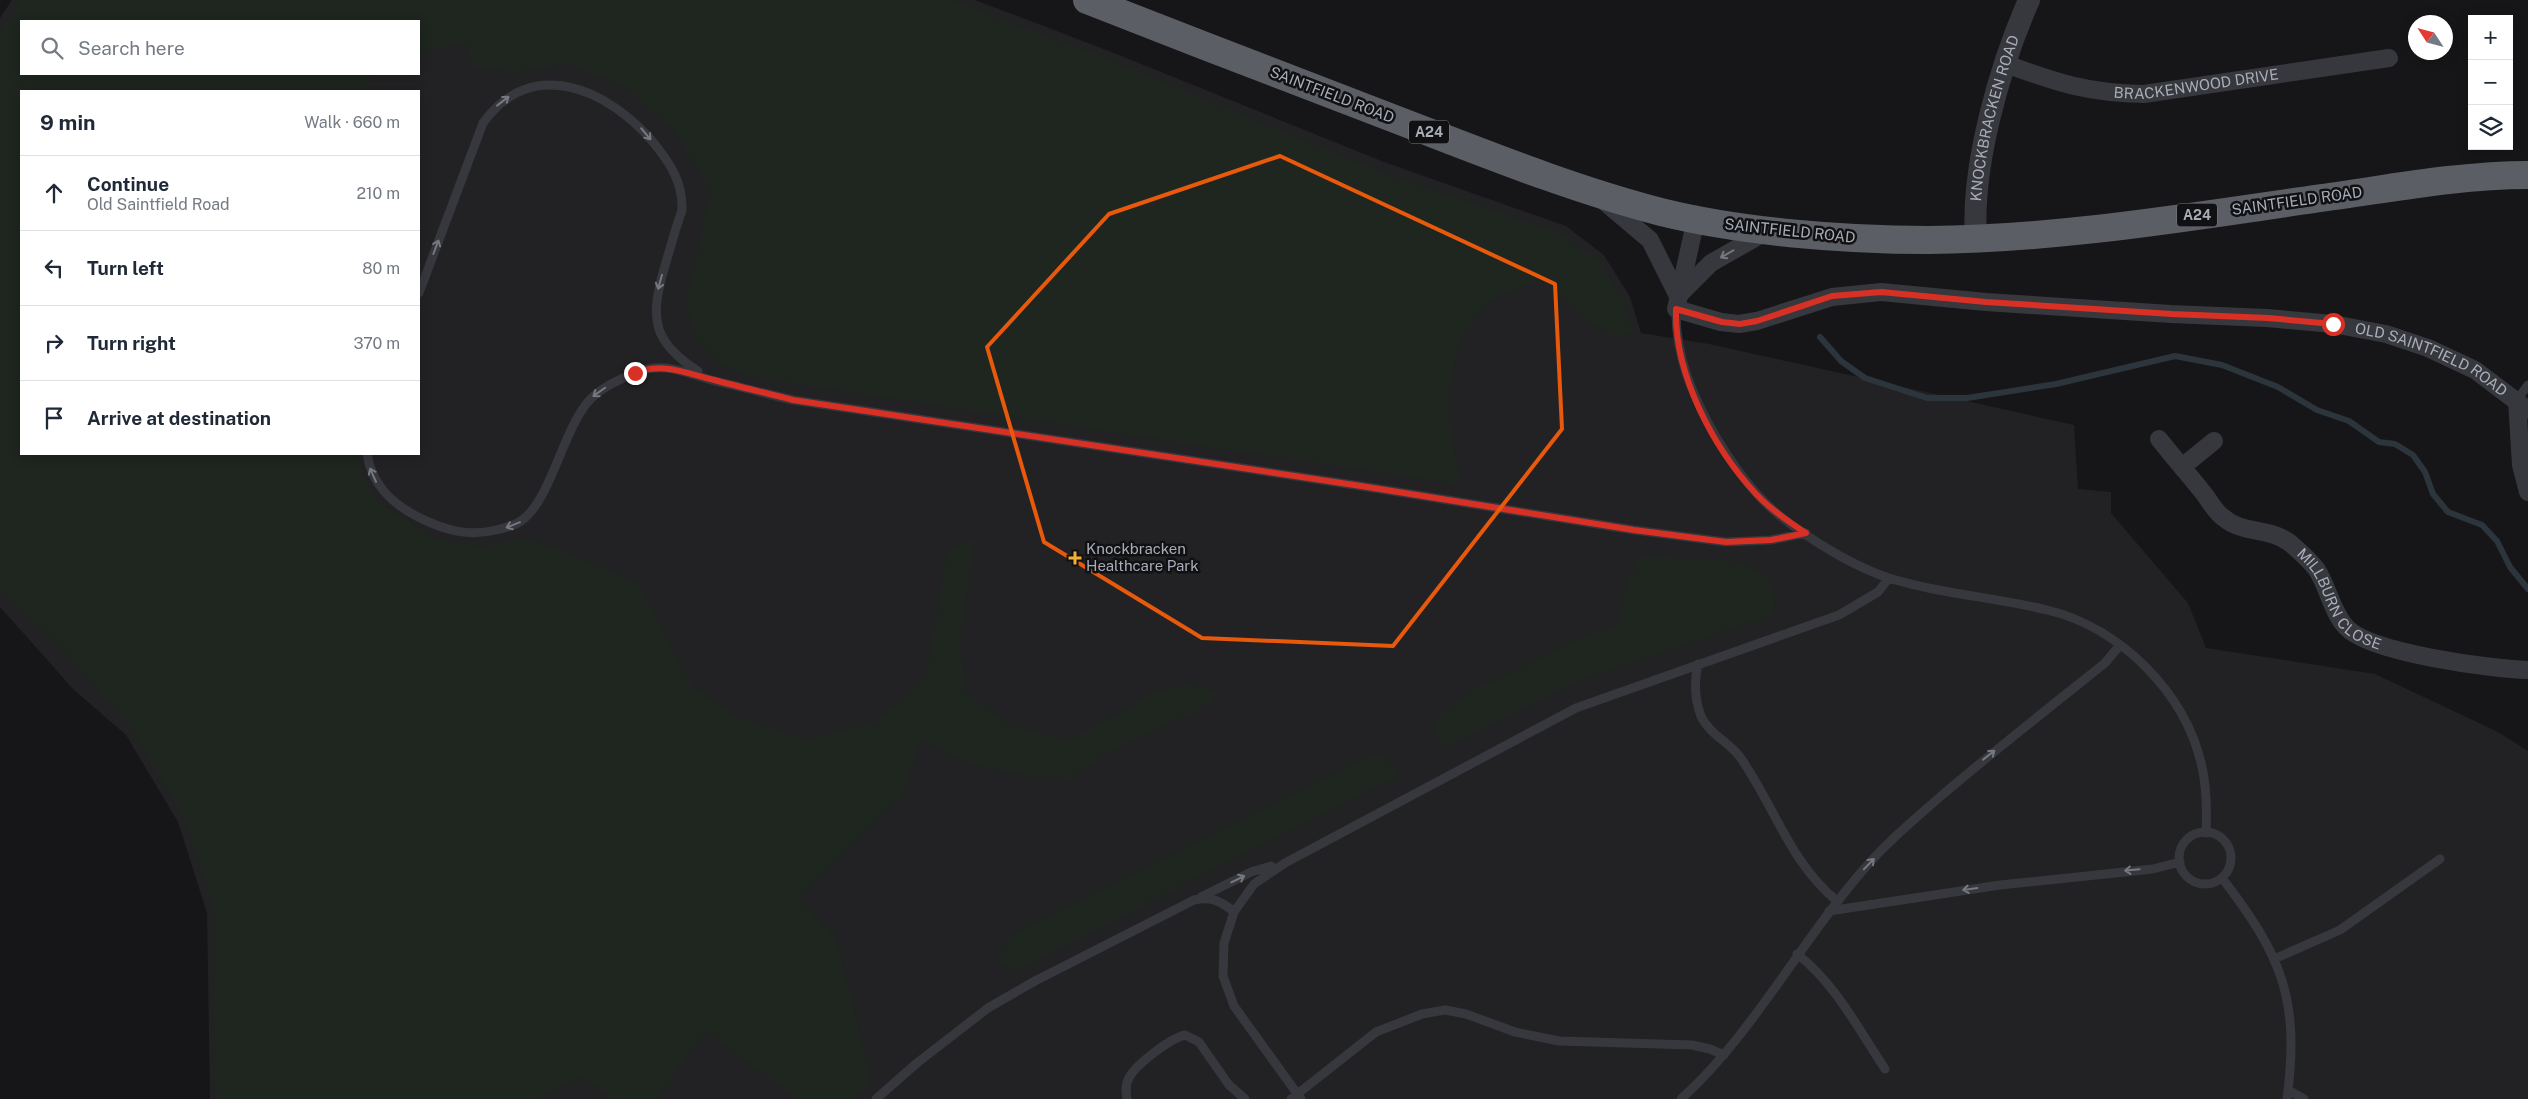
<!DOCTYPE html>
<meta charset="utf-8">
<style>
:root{--surface:#fff;--page:#f2f2f3;--text:#1f2937;--muted:#747a83;--line:#e0e1e3}
body{margin:0;font-family:"Public Sans",sans-serif;background:var(--page);color:var(--text)}
.controls{position:absolute;right:15px;top:15px;display:grid;overflow:hidden;border-radius:0px;box-shadow:0 2px 12px #0003}
.controls button{width:45px;height:45px;display:grid;place-items:center;padding:0;border:0;border-bottom:1px solid var(--line);background:var(--surface);color:var(--text);font:25px sans-serif}
.compass{position:absolute;left:2408px;top:15px;width:45px;height:45px;border-radius:50%;background:var(--surface);box-shadow:0 2px 12px #0003;rotate:306deg}
.stop{position:absolute;width:15px;height:15px;margin:-11px;border:4px solid #d93025;border-radius:50%;background:#fff}
.stop.end{background:#d93025;border-color:#fff;box-shadow:0 1px 5px #0008}
.list{margin:0;padding:0;list-style:none}
h2{display:flex;justify-content:space-between;align-items:center;height:65px;margin:0;padding:0 20px;font-size:21px}
h2 small{font-size:16px;font-weight:400;color:var(--muted)}
.list li{display:grid;grid-template-columns:32px 1fr auto;gap:15px;align-items:center;box-sizing:border-box;height:75px;padding:0 20px;border-top:1px solid var(--line)}
.list b{display:block;font-size:19px;white-space:nowrap}
.list p{margin:0;font-size:16px;white-space:nowrap;color:var(--muted)}
.list em{font-size:16px;font-style:normal;color:var(--muted)}
.icon{flex:none;width:28px;height:28px;fill:none;stroke:currentColor;stroke-width:2;stroke-linecap:round;stroke-linejoin:round}
.map{position:relative;flex:none;width:2528px;height:1099px;overflow:hidden}
.search{position:absolute;background:var(--surface);box-shadow:0 2px 12px #0003;left:20px;top:20px;width:400px;height:55px;display:flex;align-items:center;gap:12px;box-sizing:border-box;padding:0 18px;border-radius:0px;color:var(--muted);font-size:19px}
.panel{position:absolute;background:var(--surface);box-shadow:0 2px 12px #0003;left:20px;top:90px;width:400px;height:365px;border-radius:0px}
.map>svg:first-child{display:block}
.built{fill:#222225;fill-rule:evenodd}
.green{fill:#1e261f}
.lines{fill:none;stroke-linecap:round;stroke-linejoin:round}
.stream{stroke:#2c353c;stroke-width:6}
.service{stroke:#37383d;stroke-width:9}
.minor{stroke:#37383d;stroke-width:18}
.tertiary{stroke:#37383d;stroke-width:22}
.trunk{stroke:#5b5e65;stroke-width:28}
.oneway{stroke:#757881}
.route{stroke:#d93025;stroke-width:6}
.marked{fill:none;stroke:#e8590c;stroke-width:4;stroke-linejoin:round}
.poi-dot{fill:#f2b134;stroke:#111113;stroke-width:2}
.labels{text-anchor:middle;stroke-width:5;stroke-linejoin:round;paint-order:stroke}
.shield{fill:#111113;stroke:#7b7e86;stroke-width:1}
.shield-label{font-size:14px;font-weight:bold;fill:#a8adb8}
.street-label{font-size:15px;fill:#a8adb8;stroke:#111113}
.poi-label{font-size:15px;fill:#a8adb8;stroke:#111113;text-anchor:start}
</style>
<div class="map">
<svg width="2528" height="1099" viewBox="0 0 2528 1099">
<rect width="100%" height="100%" fill="#161618"/>
<!-- built -->
<path class="built" d="M 12,0 L 975,0 L 1109,51 L 1384,162 L 1566,226 L 1604,255 L 1630,297 L 1641,333 L 1709,344 L 2074,425 L 2078,489 L 2111,492 L 2111,513 L 2188,603 L 2206,648 L 2375,674 L 2498,732 L 2528,751 L 2528,1099 L 210,1099 L 207,913 L 178,822 L 126,735 L 73,689 L 0,607 L 0,18 ZM 21,21 L 419,21 L 419,74 L 21,74 ZM 21,91 L 419,91 L 419,454 L 21,454 Z"/>
<!-- green -->
<path class="green" d="M 22,0 L 952,0 L 1108,59 L 1382,172 L 1561,233 L 1599,260 L 1624,300 L 1633,331 L 1619,340 L 1587,320 L 1541,279 L 1494,299 L 1459,340 L 1447,406 L 1461,485 L 753,378 L 717,361 L 696,339 L 686,299 L 711,191 L 673,131 L 622,86 L 567,63 L 514,73 L 471,66 L 468,43 L 419,52 L 419,21 L 21,21 L 21,74 L 376,74 L 365,91 L 21,91 L 21,454 L 357,454 L 364,478 L 379,503 L 437,539 L 482,547 L 527,537 L 637,582 L 693,687 L 733,715 L 804,739 L 873,724 L 926,678 L 947,551 L 975,538 L 960,642 L 965,690 L 1009,725 L 1072,740 L 1157,691 L 1188,684 L 1217,691 L 1211,703 L 1192,714 L 1125,743 L 1071,779 L 1026,776 L 968,763 L 921,740 L 902,797 L 799,900 L 837,940 L 872,1082 L 853,1099 L 798,1099 L 706,1032 L 656,1099 L 609,1099 L 606,1093 L 581,1077 L 540,1099 L 215,1099 L 214,910 L 183,816 L 132,730 L 57,644 L 0,590 L 0,31 Z
M 1641,556 L 1743,562 L 1768,576 L 1776,601 L 1772,615 L 1583,679 L 1446,747 L 1432,734 L 1437,716 L 1468,693 L 1573,641 L 1617,625 L 1629,578 Z
M 1384,755 L 1400,774 L 1016,971 L 1000,963 L 1000,949 L 1011,934 L 1363,758 Z"/>
<g class="lines">
<!-- stream -->
<path class="stream" d="M 1820,337 L 1841,361 L 1865,378 L 1927,398 L 1967,398 L 2056,384 L 2175,356 L 2222,365 L 2278,387 L 2317,410 L 2349,421 L 2379,442 L 2395,444 L 2413,455 L 2425,472 L 2433,494 L 2448,512 L 2482,525 L 2497,541 L 2510,567 L 2528,589"/>
<!-- service -->
<path class="service" d="M 419,293 L 483,123 C 532,55 608,89 653,142 C 670,163 683,182 682,210 C 675,230 670,249 664,269 C 650,318 652,342 698,371
M 1676,309 C 1675,356 1693,397 1716,437 C 1728,457 1741,476 1757,494 C 1785,526 1849,565 1889,578 C 1940,594 1995,597 2047,610 C 2120,627 2186,693 2202,767 C 2207,789 2207,810 2206,833
M 2517,400 L 2528,385
M 367,454 C 372,485 392,504 420,518 C 445,530 468,537 496,530 C 504,528 514,526 521,521 C 550,501 562,434 587,403 C 598,389 618,380 635,373 C 664,360 687,374 715,381 C 741,387 767,394 793,400 L 1361,486 L 1634,530 L 1726,542 L 1771,540 L 1806,533
M 1698,664 C 1694,682 1694,698 1701,716 C 1709,734 1729,742 1740,757 C 1774,805 1790,863 1837,901
M2179 858a26 26 0 1 1 52 0a26 26 0 1 1-52 0Z
M 2222,878 C 2282,956 2300,999 2287,1099
M 1201,897 L 1251,872 L 1271,866
M 1829,911 L 2000,885 L 2153,869 L 2180,862
M 1797,954 C 1835,983 1859,1030 1885,1069
M 2274,959 L 2340,930 L 2440,859
M 2288,1090 L 2304,1099
M 876,1099 L 917,1063 L 988,1008 L 1035,981 L 1194,900 C 1211,896 1221,901 1234,912
M 1127,1099 C 1126,1092 1125,1086 1128,1080 C 1133,1066 1171,1038 1185,1035 L 1199,1042 L 1229,1085 L 1245,1099
M 1291,1099 L 1376,1032 L 1422,1014 L 1445,1010 L 1466,1014 L 1515,1032 L 1559,1041 L 1692,1045 L 1710,1049 L 1724,1055
M 1301,1099 L 1234,1006 L 1223,976 L 1224,943 L 1234,912 L 1254,884 L 1285,863 L 1576,708 L 1839,615 L 1878,592 L 1889,578
M 1681,1099 C 1753,1034 1800,942 1864,869 C 1887,842 1915,819 1941,796 C 1994,751 2050,707 2105,663 L 2120,645"/>
<!-- minor -->
<g class="minor">
<path id="s1" d="M 2006,64 C 2057,83 2088,93 2144,94 L 2389,58"/>
<path d="M 1605,202 L 1650,240 L 1678,296"/>
<path id="s2" d="M 1696,219 L 1676,309 L 1721,322 L 1739,324 L 1757,321 L 1832,297 L 1881,292 L 1986,302 L 2171,314 L 2267,318 L 2333,324 L 2386,334 L 2428,348 L 2475,370 L 2528,410"/>
<path d="M 1679,295 L 1711,263 L 1769,230"/>
<path d="M 2517,400 L 2521,465 L 2528,492"/>
<path id="s3" d="M 2159,439 C 2174,458 2190,476 2205,495 C 2210,502 2216,513 2224,518 C 2242,534 2269,527 2290,543 C 2299,551 2310,560 2317,570 C 2328,587 2332,612 2346,627 C 2369,653 2492,669 2528,670"/>
<path d="M 2182,467 L 2214,441"/>
</g>
<!-- tertiary -->
<path class="tertiary" id="s4" d="M 1976,238 C 1971,166 2000,66 2029,0"/>
<!-- trunk -->
<path class="trunk" d="M 1087,0 C 1191,41 1296,81 1400,121 C 1486,154 1572,189 1661,212 C 1742,232 1844,240 1928,240 C 2067,239 2205,214 2343,195 C 2404,186 2466,175 2528,175"/>
</g>
<!-- one-way arrows -->
<defs><path id="oneway-shaft" d="M-6 0H5M1.5-3L5.5 0L1.5 3" fill="none" stroke-width="1.6" stroke-linecap="round" stroke-linejoin="round" transform="scale(1.25)"/></defs>
<g class="oneway">
<use href="#oneway-shaft" transform="translate(503 101) rotate(-38)"/>
<use href="#oneway-shaft" transform="translate(646 134) rotate(50)"/>
<use href="#oneway-shaft" transform="translate(436 247) rotate(-69)"/>
<use href="#oneway-shaft" transform="translate(1727 254) rotate(150)"/>
<use href="#oneway-shaft" transform="translate(660 282) rotate(106)"/>
<use href="#oneway-shaft" transform="translate(599 392) rotate(145)"/>
<use href="#oneway-shaft" transform="translate(373 475) rotate(-114)"/>
<use href="#oneway-shaft" transform="translate(513 525) rotate(158)"/>
<use href="#oneway-shaft" transform="translate(1989 755) rotate(-38)"/>
<use href="#oneway-shaft" transform="translate(1869 864) rotate(-46)"/>
<use href="#oneway-shaft" transform="translate(2132 870) rotate(175)"/>
<use href="#oneway-shaft" transform="translate(1238 879) rotate(-26)"/>
<use href="#oneway-shaft" transform="translate(1970 889) rotate(172)"/>
</g>
<g class="lines">
<!-- route -->
<path class="route" d="M 635,373 C 664,362 685,373 714,380 C 740,387 766,393 793,400 L 1361,486 L 1634,530 L 1726,542 L 1771,540 L 1806,533 C 1789,522 1771,510 1757,495 C 1713,448 1674,374 1676,309 L 1722,322 L 1740,324 L 1757,321 L 1832,296 L 1881,292 L 1986,302 L 2172,314 L 2268,318 L 2333,324"/>
</g>
<!-- marked area -->
<path class="marked" d="M 1280,156 L 1555,284 L 1562,429 L 1393,646 L 1202,638 L 1044,542 L 987,347 L 1109,214 Z"/>
<!-- markers -->
<path class="poi-dot" d="M1072.5 550.5h5v5h5v5h-5v5h-5v-5h-5v-5h5z"/>
<g class="labels">
<!-- shield labels -->
<g class="shield">
<rect x="1409" y="120.5" width="40" height="23" rx="4"/>
<rect x="2177" y="203.5" width="40" height="23" rx="4"/>
</g>
<g class="shield-label">
<text x="1429" y="137">A24</text>
<text x="2197" y="220">A24</text>
</g>
<!-- street labels -->
<g class="street-label">
<text dy="5" stroke="none"><textPath href="#s1" startOffset="195">BRACKENWOOD DRIVE</textPath></text>
<text transform="translate(1332 95) rotate(21)" y="5">SAINTFIELD ROAD</text>
<text dy="5" stroke="none"><textPath href="#s4" startOffset="122">KNOCKBRACKEN ROAD</textPath></text>
<text transform="translate(2297 201) rotate(-8)" y="5">SAINTFIELD ROAD</text>
<text transform="translate(1790 231) rotate(6)" y="5">SAINTFIELD ROAD</text>
<text dy="5" stroke="none"><textPath href="#s2" startOffset="862">OLD SAINTFIELD ROAD</textPath></text>
<text dy="5" stroke="none"><textPath href="#s3" startOffset="251">MILLBURN CLOSE</textPath></text>
</g>
<!-- poi labels -->
<g class="poi-label">
<text x="1086" y="554">Knockbracken<tspan x="1086" dy="17">Healthcare Park</tspan></text>
</g>
</g>
</svg>
<div class="controls">
<button>+</button>
<button>−</button>
<button><svg class="icon" aria-label="layers" viewBox="0 0 24 24"><path d="M12 4l9 5-9 5-9-5zM3 14l9 5 9-5"/></svg></button>
</div>
<svg class="compass" viewBox="-18 -18 36 36"><path d="M0-13l5 13h-10z" fill="#e53935"/><path d="M0 13l5-13h-10z" fill="#747a83"/></svg>
<div class="stop" style="left:2333px;top:324px"></div>
<div class="stop end" style="left:635px;top:373px"></div>
<div class="search"><svg class="icon" aria-label="search" viewBox="0 0 24 24"><circle cx="10" cy="10" r="6"/><path d="M15 15l6 6"/></svg>Search here</div>
<section class="panel">
<h2>9 min<small>Walk · 660 m</small></h2>
<ul class="list">
<li><svg class="icon" aria-label="ahead" viewBox="0 0 24 24"><path d="M12 20V5M6 11l6-6 6 6"/></svg><div><b>Continue</b><p>Old Saintfield Road</p></div><em>210 m</em></li>
<li><svg class="icon" aria-label="left" viewBox="0 0 24 24"><path d="M17 20v-9H6M10 6l-5 5 5 5"/></svg><div><b>Turn left</b></div><em>80 m</em></li>
<li><svg class="icon" aria-label="right" viewBox="0 0 24 24"><path d="M7 20v-9h11M14 6l5 5-5 5"/></svg><div><b>Turn right</b></div><em>370 m</em></li>
<li><svg class="icon" aria-label="arrive" viewBox="0 0 24 24"><path d="M6 21V4h12l-3 4 3 4H6"/></svg><div><b>Arrive at destination</b></div></li>
</ul>
</section>
</div>
